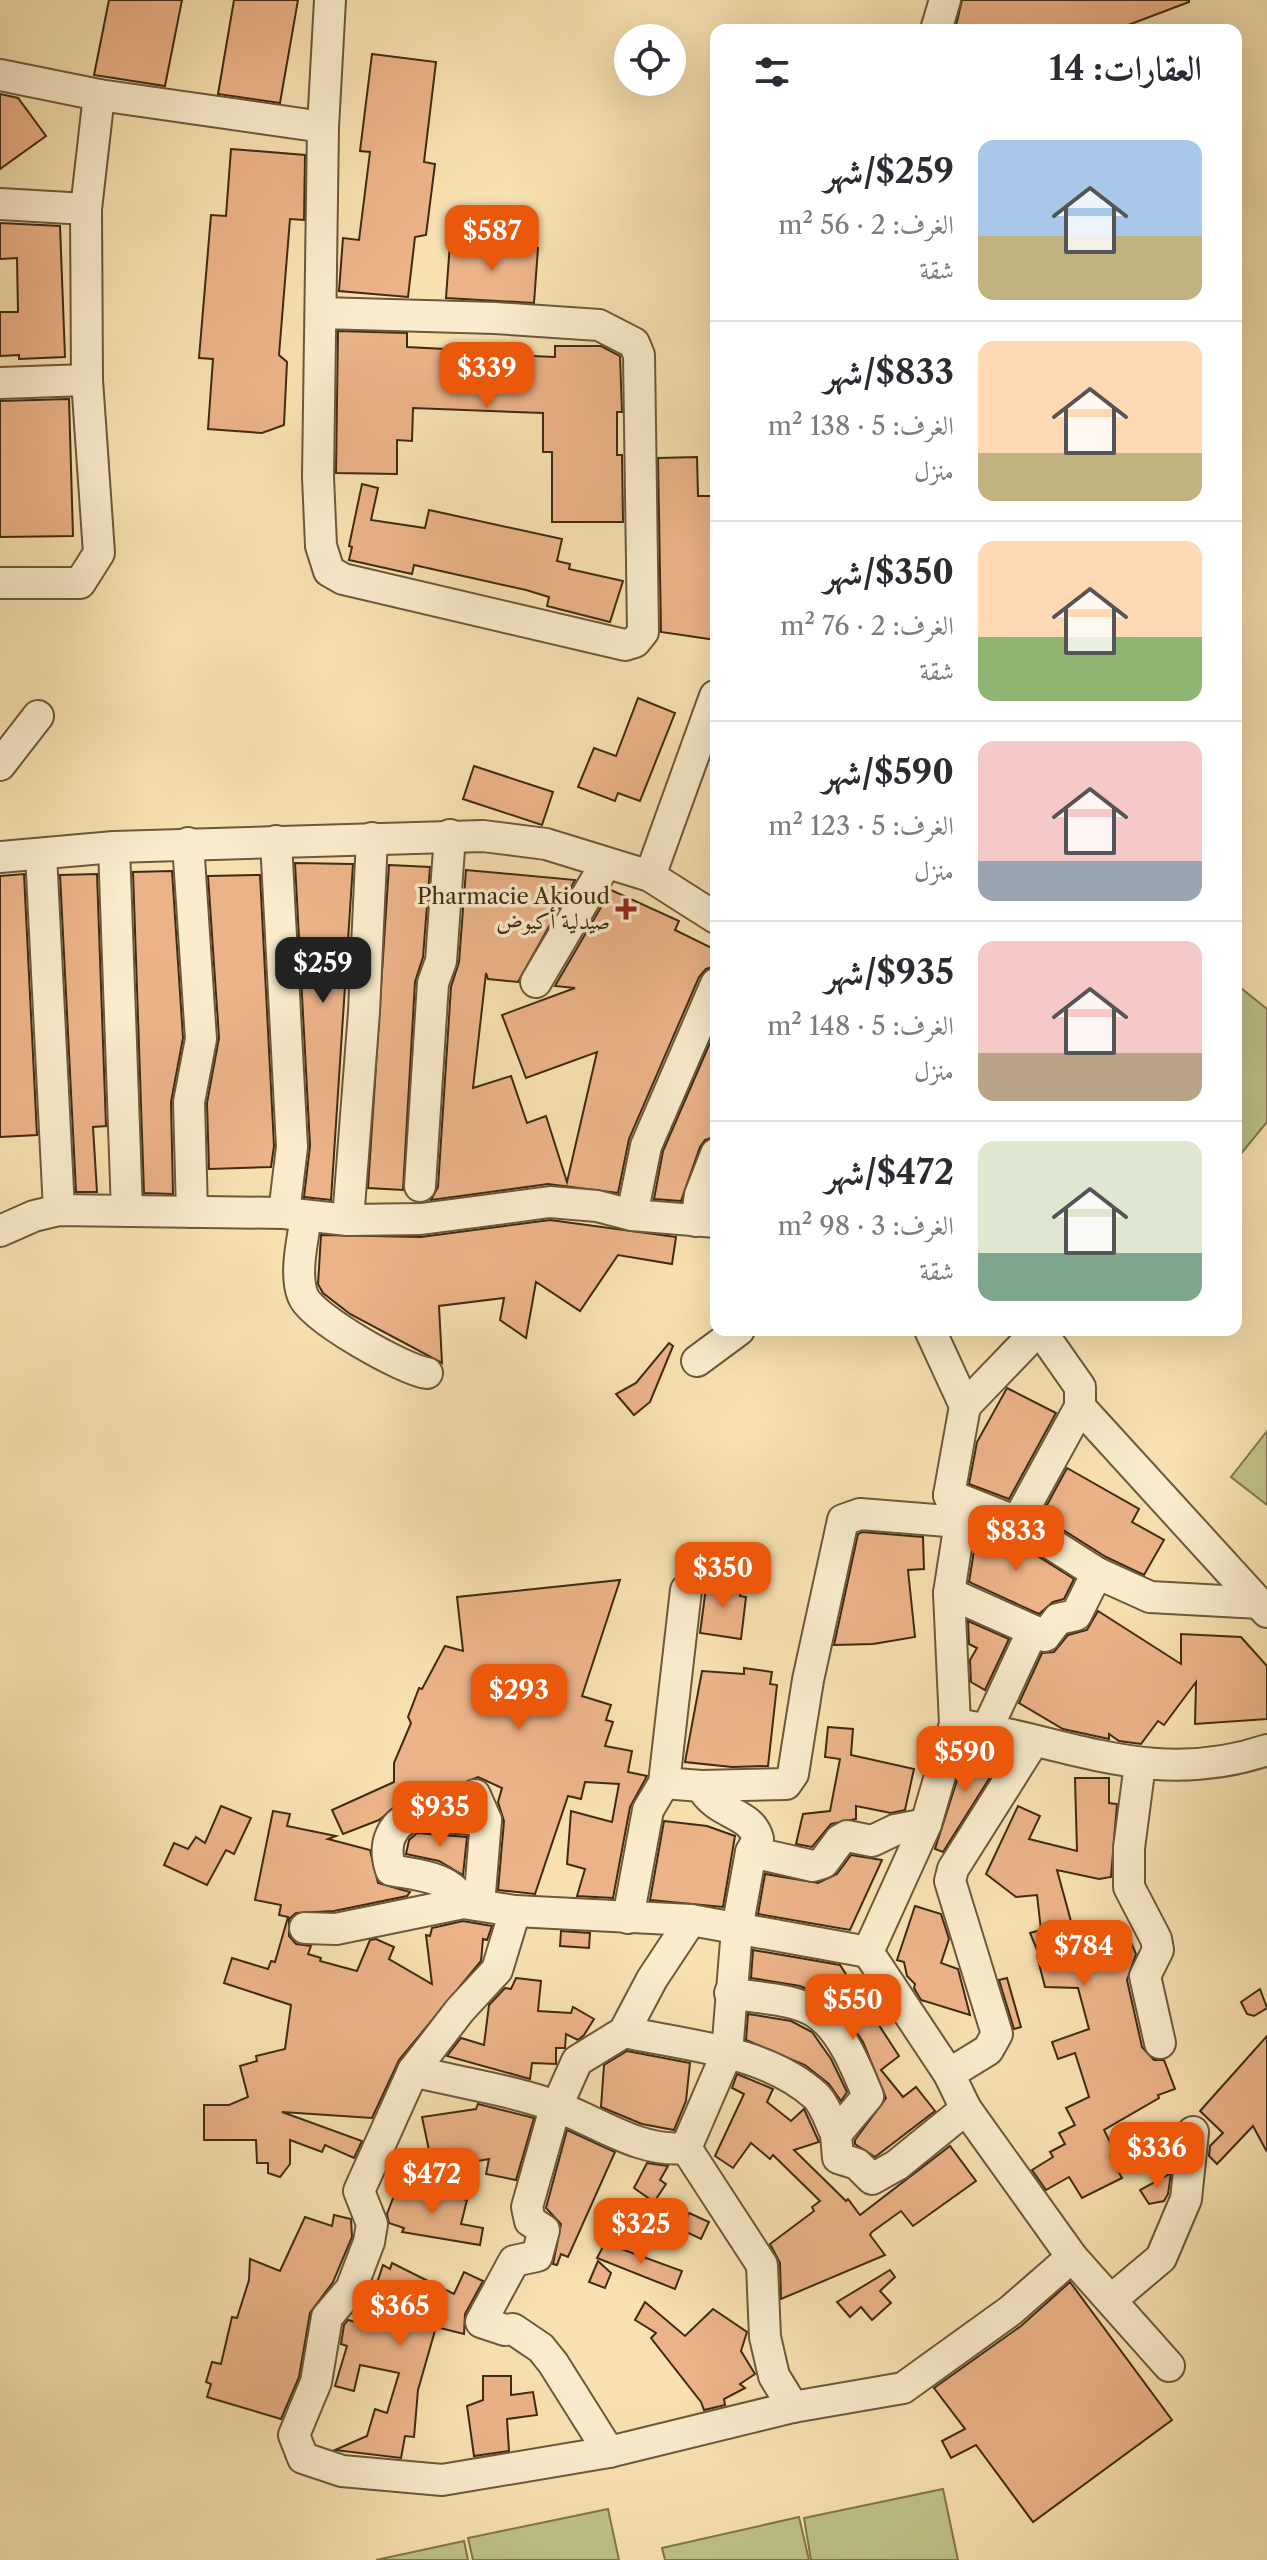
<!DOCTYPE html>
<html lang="ar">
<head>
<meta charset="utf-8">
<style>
	:root { --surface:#fff; --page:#f7f7f7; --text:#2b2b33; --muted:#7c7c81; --line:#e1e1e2; --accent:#ea580c }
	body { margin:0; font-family:"Libre Caslon Text",Amiri,serif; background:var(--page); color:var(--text); direction:rtl; height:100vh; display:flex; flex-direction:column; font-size:30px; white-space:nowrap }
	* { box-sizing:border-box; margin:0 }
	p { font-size:26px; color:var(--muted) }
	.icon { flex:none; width:44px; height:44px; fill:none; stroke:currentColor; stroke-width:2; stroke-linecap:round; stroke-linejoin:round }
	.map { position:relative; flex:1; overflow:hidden; direction:ltr }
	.side { position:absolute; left:710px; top:24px; width:532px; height:1312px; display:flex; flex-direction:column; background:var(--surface); border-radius:16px; box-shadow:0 8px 32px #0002; direction:rtl }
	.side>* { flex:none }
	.fabs { position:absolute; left:614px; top:24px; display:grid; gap:16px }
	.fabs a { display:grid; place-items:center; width:72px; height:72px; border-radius:50%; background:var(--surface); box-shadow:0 8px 32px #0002; font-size:40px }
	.price { position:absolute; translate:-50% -68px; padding:0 18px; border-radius:16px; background:var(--accent); color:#fff; font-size:26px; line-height:52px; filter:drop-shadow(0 2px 4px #0008) }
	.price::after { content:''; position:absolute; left:50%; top:48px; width:24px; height:18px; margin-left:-12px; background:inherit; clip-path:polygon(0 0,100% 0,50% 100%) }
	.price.current { background:#222; color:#fff }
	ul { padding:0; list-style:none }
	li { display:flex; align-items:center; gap:24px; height:200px; padding:0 40px }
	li+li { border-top:2px solid var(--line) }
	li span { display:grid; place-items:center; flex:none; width:224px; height:160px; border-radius:16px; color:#555 }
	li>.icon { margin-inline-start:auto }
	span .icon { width:96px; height:96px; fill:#fffc; stroke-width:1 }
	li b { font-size:34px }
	h2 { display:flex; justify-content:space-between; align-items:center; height:96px; padding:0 40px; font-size:34px }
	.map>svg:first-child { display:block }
	.green { fill:#bfc28a; stroke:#7f764e; stroke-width:2 }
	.building { fill:#ecb389; stroke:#3f2b12; stroke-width:2 }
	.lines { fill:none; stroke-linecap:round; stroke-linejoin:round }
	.minor-casing { stroke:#6d583a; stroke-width:34 }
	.minor { stroke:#faeccc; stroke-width:30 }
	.poi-dot { fill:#8f2418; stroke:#faeccc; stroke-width:3 }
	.labels { text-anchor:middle; stroke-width:7; stroke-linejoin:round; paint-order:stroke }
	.poi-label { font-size:22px; fill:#3f2b12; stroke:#faeccc; text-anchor:end }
</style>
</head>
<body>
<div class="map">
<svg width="1267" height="2560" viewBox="0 0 1267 2560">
	<rect width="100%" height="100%" fill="#f8e1b1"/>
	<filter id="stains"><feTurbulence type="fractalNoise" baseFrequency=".0025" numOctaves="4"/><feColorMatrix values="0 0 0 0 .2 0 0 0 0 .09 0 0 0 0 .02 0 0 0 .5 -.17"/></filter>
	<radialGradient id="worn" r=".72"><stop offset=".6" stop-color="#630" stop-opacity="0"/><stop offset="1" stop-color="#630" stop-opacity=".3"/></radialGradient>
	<g class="green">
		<path d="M1236 984 1267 1009V1122L1236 1160Z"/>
		<path d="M1267 1431V1505L1231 1477Z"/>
		<path d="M943 2489 958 2560H811L804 2518Z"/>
		<path d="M608 2509 619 2560H473L468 2538Z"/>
		<path d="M799 2517 809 2560H665L662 2548Z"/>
		<path d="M464 2541 468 2560H376Z"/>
	</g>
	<g class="building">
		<path d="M109 0H182L165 86 94 75Z"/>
		<path d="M234 0H298L280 103 218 94Z"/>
		<path d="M962 0H1189V2L1115 30H955Z"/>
		<path d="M372 54 436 62 424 162 435 164 426 235 415 237 408 297 339 291 343 238 359 240 370 152 360 151Z"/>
		<path d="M0 94 18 98 46 136 0 169Z"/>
		<path d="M231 149 305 155 304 220 290 219 279 355 287 362 284 425 262 433 208 429 213 359 199 358 211 215 226 216Z"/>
		<path d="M0 223 60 226 65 357 19 359V355L0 356V312H18L17 258 0 259Z"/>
		<path d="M450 243 538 248 534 303 446 298Z"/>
		<path d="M338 331 407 333V347L464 350V353L555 357V346H601L620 356 622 412H617V455H622L623 522H552V452H543V413L413 408 412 441 397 440V474L336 473Z"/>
		<path d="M69 399 73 536 0 537V401Z"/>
		<path d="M697 457 698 496H716V640L661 632 658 458Z"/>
		<path d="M362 484 378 488 371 520 425 528 429 510 562 539 557 561 570 564 569 569 623 581 610 622 547 606 549 597 526 590 414 565 412 574 349 560 352 547 349 546Z"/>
		<path d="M638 698 675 713 640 801 618 793 615 801 578 787 594 748 616 756Z"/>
		<path d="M474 766 553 792 542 825 463 799Z"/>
		<path d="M295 863 353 864 331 1200 304 1197 310 1146Z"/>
		<path d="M389 865 430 867 423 957 415 982 403 1190 368 1188Z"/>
		<path d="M466 870 575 880 518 982 488 979 486 973 473 1088 511 1076 527 1123 546 1116 567 1182 597 1052 526 1078 502 1015 575 988 555 986 611 890 679 921 675 930 716 950V966L706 969 699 977 629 1139 618 1193 548 1184 431 1200 438 1187 451 987 459 962Z"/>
		<path d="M172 871 183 1038 171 1102 173 1194 144 1193 133 872Z"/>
		<path d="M24 874 37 1135 0 1137V876Z"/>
		<path d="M97 874 106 1126 93 1127 97 1192H76L60 875Z"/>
		<path d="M260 875 274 1146 271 1167 209 1169 207 1103 219 1038 208 876Z"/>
		<path d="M716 1029V1136L705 1140 700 1147 681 1201 654 1199 663 1151Z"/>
		<path d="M550 1220 676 1237 672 1264 618 1255 580 1311 536 1282 526 1338 500 1320 504 1298 439 1306 442 1363 350 1314 323 1293 318 1284 321 1235 421 1237Z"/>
		<path d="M669 1343 673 1346 650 1402 634 1415 616 1394 636 1383Z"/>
		<path d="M1007 1388 1056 1413 1009 1499 969 1484 977 1442Z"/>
		<path d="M1067 1468 1139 1509 1132 1522 1164 1540 1144 1575 1106 1557 1041 1516Z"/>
		<path d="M978 1526 1009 1538 1074 1579 1064 1599 1053 1602 1039 1614 969 1582Z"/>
		<path d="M862 1532 923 1537 924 1569 908 1570 915 1637 873 1644 834 1645 858 1534Z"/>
		<path d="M620 1580 582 1696 611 1705 606 1720 613 1722 605 1746 632 1751 628 1772 647 1776 630 1807 613 1898 577 1896 585 1869 567 1864 571 1811 612 1822 619 1784 585 1782 581 1799 568 1796 535 1894 498 1890 504 1821 498 1802 502 1788 478 1777 461 1784 452 1800 405 1799 379 1820 343 1834 332 1810 394 1782V1763L411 1723 408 1717 419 1688 422 1689 445 1646 463 1651 457 1597Z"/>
		<path d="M707 1580 742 1585 740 1596 746 1597 741 1639 700 1633Z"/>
		<path d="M1098 1611 1181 1664V1634L1241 1637 1267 1666V1719L1195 1724 1196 1682 1164 1725 1158 1721 1141 1744 1119 1741 1109 1734V1739L1063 1729 1019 1703 1042 1653 1054 1652 1068 1635 1087 1630Z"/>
		<path d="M968 1621 1009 1639 985 1690 971 1682 970 1660 977 1648 969 1644Z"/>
		<path d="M744 1668 772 1672 770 1684 777 1685 768 1766 732 1767 685 1762 702 1671 744 1674Z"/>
		<path d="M828 1727 853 1729 851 1755 914 1769 905 1810 891 1813 856 1806V1819L831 1824 812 1847 796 1844 803 1814 830 1811 840 1759 825 1757Z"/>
		<path d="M967 1749 999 1763 943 1852 935 1849Z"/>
		<path d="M1075 1778H1109V1803L1117 1804 1111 1877 1099 1879 1057 1870 1072 1925 1064 1926 1073 1958 1097 1954 1130 1940 1136 1954 1127 1980 1142 2047 1154 2060H1164L1175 2089 1158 2095 1159 2098 1104 2130 1115 2152 1110 2155 1122 2178 1082 2198 1069 2177 1046 2190 1032 2170 1053 2157 1050 2152 1065 2144 1059 2133 1075 2125 1066 2108 1089 2097 1075 2053 1058 2059 1052 2042 1089 2029 1078 1988 1045 1987 1037 1956 1040 1957 1030 1933 1041 1930 1037 1895 1016 1897 986 1874 1018 1806 1040 1816 1029 1839 1077 1851Z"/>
		<path d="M221 1806 251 1818 234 1854 226 1850 207 1885 164 1865 174 1843 188 1849 196 1837 205 1843Z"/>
		<path d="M273 1811 290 1814 287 1826 336 1836 328 1839 370 1850 378 1883 410 1892 407 1896 334 1911 296 1913 289 1919V1936L296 1944 311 1946 308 1954 321 1958 320 1961 357 1971 370 1940 376 1939 394 1947 389 1959 432 1984 426 1935 430 1936 432 1928 463 1921 492 1926 487 1940 483 1939 481 1961 399 2060 372 2118 282 2112 362 2141 354 2158 325 2145 322 2152 290 2140V2164L280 2177 268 2173V2163H257L256 2140H204V2105H229L248 2097 240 2066 257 2061 256 2056 285 2049 291 2005 224 1983 232 1958 268 1969 271 1961 275 1962 288 1917 279 1915 281 1905 255 1900Z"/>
		<path d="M664 1821 707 1826 735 1836 723 1907 650 1900Z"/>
		<path d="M417 1833 467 1837 463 1875 439 1861 406 1854 409 1840Z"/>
		<path d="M851 1855 882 1860 850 1930 758 1914 765 1874 818 1883 837 1874Z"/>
		<path d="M915 1906 941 1914 949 1939 941 1963 958 1969 970 2015 921 2000 914 1988 915 1984 907 1976 904 1962 897 1960Z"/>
		<path d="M561 1931 590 1933 589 1948 560 1946Z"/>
		<path d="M753 1950 840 1965 899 2056 881 2070 903 2097 916 2087 935 2111 875 2157 855 2144V2140L886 2098 863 2042 846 2016 824 1996 800 1986 751 1978Z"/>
		<path d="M516 1978 541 1981 538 2011 571 2013 573 2007 594 2019 584 2035 578 2040 566 2034 565 2048H556V2064L532 2063 530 2079 447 2056 461 2038 484 2045 489 2005 505 1988 511 1989Z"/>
		<path d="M1007 1978 1021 2027 1014 2029 999 1980Z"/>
		<path d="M1260 1989 1267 2008 1254 2016 1247 2014 1241 2002Z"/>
		<path d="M748 2014 791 2021 812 2032 831 2059 847 2092 841 2101 829 2084 805 2065 746 2040Z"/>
		<path d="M1267 2036V2152L1253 2126 1217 2164 1209 2156 1210 2146 1223 2133 1200 2111Z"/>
		<path d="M627 2051 690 2063 686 2101 674 2130 642 2124 601 2107 604 2065Z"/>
		<path d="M737 2074 773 2089 767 2102 791 2121 804 2109 819 2142 794 2150 846 2201 848 2199 860 2215 950 2146 976 2181 913 2226 901 2211 872 2232 870 2235 885 2255 781 2299 780 2263 770 2244 814 2211 812 2207 820 2201 773 2155 770 2159 751 2143 733 2168 715 2156 744 2094 732 2088Z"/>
		<path d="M478 2104 534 2118 516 2180 486 2174 489 2159 433 2169 422 2117 476 2109Z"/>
		<path d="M567 2130 615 2152 568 2257 561 2254 557 2265 553 2264 561 2224 546 2208Z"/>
		<path d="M647 2163 668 2166 660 2180 666 2184 654 2202 634 2188Z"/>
		<path d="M1171 2173 1168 2194 1164 2201 1149 2204 1140 2190Z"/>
		<path d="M398 2185 467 2200 461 2224 483 2228 480 2245 402 2232 404 2228 389 2223 387 2214Z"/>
		<path d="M689 2213 709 2222 701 2239 682 2230Z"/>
		<path d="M334 2215 351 2219 352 2237 333 2282 310 2313 299 2377 281 2419 207 2397 211 2384 206 2382 212 2362 221 2364 232 2317 237 2318 249 2280 250 2259 280 2271 305 2217 332 2226Z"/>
		<path d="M605 2243 682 2271 675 2289 597 2258Z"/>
		<path d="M598 2261 611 2273 605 2288 589 2282Z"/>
		<path d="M392 2263 454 2294 464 2272 483 2281 465 2314 464 2334 436 2327 418 2390 414 2437 405 2436 401 2458 335 2450 367 2436 375 2409 387 2413 399 2373 360 2365 354 2391 335 2386 347 2346 341 2344 344 2325 348 2320 363 2324 383 2265 390 2269Z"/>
		<path d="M890 2270 895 2277 880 2291 891 2303 872 2320 861 2307 850 2317 837 2302Z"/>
		<path d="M1070 2282 1172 2420 1033 2522 976 2445 951 2458 942 2441 965 2429 934 2388 1021 2326Z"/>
		<path d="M645 2302 685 2336 713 2309 747 2332 741 2351 755 2374 740 2384 745 2388 724 2399 725 2405 704 2410 701 2402 651 2338 656 2333 635 2320Z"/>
		<path d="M483 2376H511V2395L533 2392 537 2415 507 2419 509 2451 474 2456 467 2406 483 2400Z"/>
	</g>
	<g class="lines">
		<defs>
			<g id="minor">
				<path d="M936 30 945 0"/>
				<path d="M0 75 99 95 323 127 318 477 321 546 329 571 343 579 625 645 635 642 643 632 639 355 634 343 599 325 495 318 322 313"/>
				<path d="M323 127 330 0"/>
				<path d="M0 204 86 209"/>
				<path d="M0 383 87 380"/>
				<path d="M0 583H80L99 553 87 380 86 209 99 95"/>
				<path d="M0 765 38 716"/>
				<path d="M276 841 292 1147 284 1213"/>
				<path d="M188 843 201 1039 189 1102 192 1212"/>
				<path d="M114 847 127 1211"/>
				<path d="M41 854 59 1210"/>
				<path d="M0 857 114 847 483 836 546 844 650 876 716 918"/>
				<path d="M650 876 715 696"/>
				<path d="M536 982 606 863"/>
				<path d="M420 1186 433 983 441 961 450 835"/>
				<path d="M632 1215 646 1146 716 984"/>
				<path d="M306 1216C303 1239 294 1274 303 1296 311 1318 404 1370 427 1373"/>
				<path d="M348 1220 364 1012 372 838"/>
				<path d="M696 1221 700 1195 716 1154"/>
				<path d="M0 1231 34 1216 59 1210 284 1213 348 1220 421 1219 550 1202 597 1206 632 1215 716 1222"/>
				<path d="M930 1330 965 1406 949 1495 960 1522 949 1593 955 1724C1066 1740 1151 1789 1267 1750"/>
				<path d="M1040 1330 1080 1387V1407L1267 1612"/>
				<path d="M697 1361 739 1330"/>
				<path d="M965 1406 1038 1330"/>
				<path d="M949 1495 1017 1522 1097 1573 1150 1597 1260 1603"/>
				<path d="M1017 1522 1080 1407"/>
				<path d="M949 1593 1045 1636 1058 1619 1076 1615 1097 1573"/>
				<path d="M987 1729 1032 1632"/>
				<path d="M1140 1764 1129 1848V1887L1156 1939 1158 1950 1145 1976 1160 2043"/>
				<path d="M664 1783 701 1786 786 1784 793 1774 808 1680 843 1520 860 1514 960 1522"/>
				<path d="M475 1795 486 1820 479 1905"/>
				<path d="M751 1852 813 1866 823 1863 840 1840 847 1836 872 1841 895 1830 926 1824"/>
				<path d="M463 1903C452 1876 416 1875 391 1870 383 1847 389 1825 413 1815L486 1820"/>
				<path d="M515 1911 497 1970 460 2010 413 2071 359 2191 372 2224 369 2242 351 2289 327 2317 316 2382 294 2435 303 2458 342 2471 442 2480 609 2452 793 2407 903 2388 1010 2311 1072 2257"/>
				<path d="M628 1918 648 1810 664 1783 686 1590"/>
				<path d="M305 1928 336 1929 463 1903 515 1911 691 1920 868 1952 949 2074 966 2109 1072 2257 1169 2366"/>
				<path d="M868 1952 926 1824 955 1724"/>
				<path d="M730 1993C755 1998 793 1998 815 2012 841 2028 857 2069 868 2096L836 2134 838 2158 857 2164 872 2179 897 2165 966 2109"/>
				<path d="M624 2032C686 2045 767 2051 816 2096 825 2105 830 2122 836 2134"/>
				<path d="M413 2071C460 2083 512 2090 558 2107 600 2123 640 2153 686 2148"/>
				<path d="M949 2074 988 2050 997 2034 950 1881 953 1869 1033 1742"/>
				<path d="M686 2148 727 2053 737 1929 751 1852 758 1839C751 1811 717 1816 701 1786"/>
				<path d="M686 2148 762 2265 765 2337 774 2376 793 2407"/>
				<path d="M1111 2300 1161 2258 1186 2199 1193 2132"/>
				<path d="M609 2452 553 2363 541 2348 513 2329 505 2330 481 2322 514 2261 537 2256 544 2230 530 2221 527 2207 553 2115 577 2061 624 2032 652 1979 691 1920"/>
			</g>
		</defs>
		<use href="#minor" class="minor-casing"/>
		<use href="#minor" class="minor"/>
	</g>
	<path class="poi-dot" d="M622 897h8v8h8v8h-8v8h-8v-8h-8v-8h8z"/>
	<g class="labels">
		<g class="poi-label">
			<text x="610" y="904">Pharmacie Akioud<tspan x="610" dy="25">صيدلية أكيوض</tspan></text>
		</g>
	</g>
	<rect width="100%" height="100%" filter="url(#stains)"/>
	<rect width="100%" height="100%" fill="url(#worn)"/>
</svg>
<div class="fabs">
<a><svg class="icon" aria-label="locate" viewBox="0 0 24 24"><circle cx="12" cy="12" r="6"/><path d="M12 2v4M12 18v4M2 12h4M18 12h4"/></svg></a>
</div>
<b class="price" style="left:492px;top:273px">$587</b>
<b class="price" style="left:487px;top:410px">$339</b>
<b class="price current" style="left:323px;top:1005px">$259</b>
<b class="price" style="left:1016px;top:1573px">$833</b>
<b class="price" style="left:723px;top:1610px">$350</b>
<b class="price" style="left:519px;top:1732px">$293</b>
<b class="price" style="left:965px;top:1794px">$590</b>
<b class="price" style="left:440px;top:1849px">$935</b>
<b class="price" style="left:1084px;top:1988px">$784</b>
<b class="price" style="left:853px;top:2042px">$550</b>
<b class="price" style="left:1157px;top:2190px">$336</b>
<b class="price" style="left:432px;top:2216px">$472</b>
<b class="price" style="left:641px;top:2266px">$325</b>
<b class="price" style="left:400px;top:2348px">$365</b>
<section class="side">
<h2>العقارات: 14<svg class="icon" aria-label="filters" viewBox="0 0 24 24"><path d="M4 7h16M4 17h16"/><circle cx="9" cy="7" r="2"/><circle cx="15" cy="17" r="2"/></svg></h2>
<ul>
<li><span style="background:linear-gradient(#a9c7e8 60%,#c2b280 0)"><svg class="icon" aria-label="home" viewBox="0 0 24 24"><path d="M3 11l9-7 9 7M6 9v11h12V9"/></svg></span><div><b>$259/شهر</b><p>الغرف: 2 · 56 m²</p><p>شقة</p></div></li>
<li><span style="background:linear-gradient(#ffd9b3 70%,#c2b280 0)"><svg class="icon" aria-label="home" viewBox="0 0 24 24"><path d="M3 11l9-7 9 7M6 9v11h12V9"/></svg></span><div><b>$833/شهر</b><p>الغرف: 5 · 138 m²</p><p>منزل</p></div></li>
<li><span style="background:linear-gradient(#ffd9b3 60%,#8fb573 0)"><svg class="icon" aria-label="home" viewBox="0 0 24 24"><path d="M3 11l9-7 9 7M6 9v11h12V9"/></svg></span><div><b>$350/شهر</b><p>الغرف: 2 · 76 m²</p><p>شقة</p></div></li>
<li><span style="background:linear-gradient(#f6c9c9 75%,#9aa5b1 0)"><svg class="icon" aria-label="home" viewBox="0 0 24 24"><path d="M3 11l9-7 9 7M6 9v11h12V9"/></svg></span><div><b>$590/شهر</b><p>الغرف: 5 · 123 m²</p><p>منزل</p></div></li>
<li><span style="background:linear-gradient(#f6c9c9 70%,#b9a48a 0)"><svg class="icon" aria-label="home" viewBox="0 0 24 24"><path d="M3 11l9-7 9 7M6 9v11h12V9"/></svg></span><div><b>$935/شهر</b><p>الغرف: 5 · 148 m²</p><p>منزل</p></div></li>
<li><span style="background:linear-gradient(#dfe7d0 70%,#7fa58c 0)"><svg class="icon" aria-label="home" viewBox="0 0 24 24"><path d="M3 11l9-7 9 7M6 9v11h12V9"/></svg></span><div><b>$472/شهر</b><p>الغرف: 3 · 98 m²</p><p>شقة</p></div></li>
</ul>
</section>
</div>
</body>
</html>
